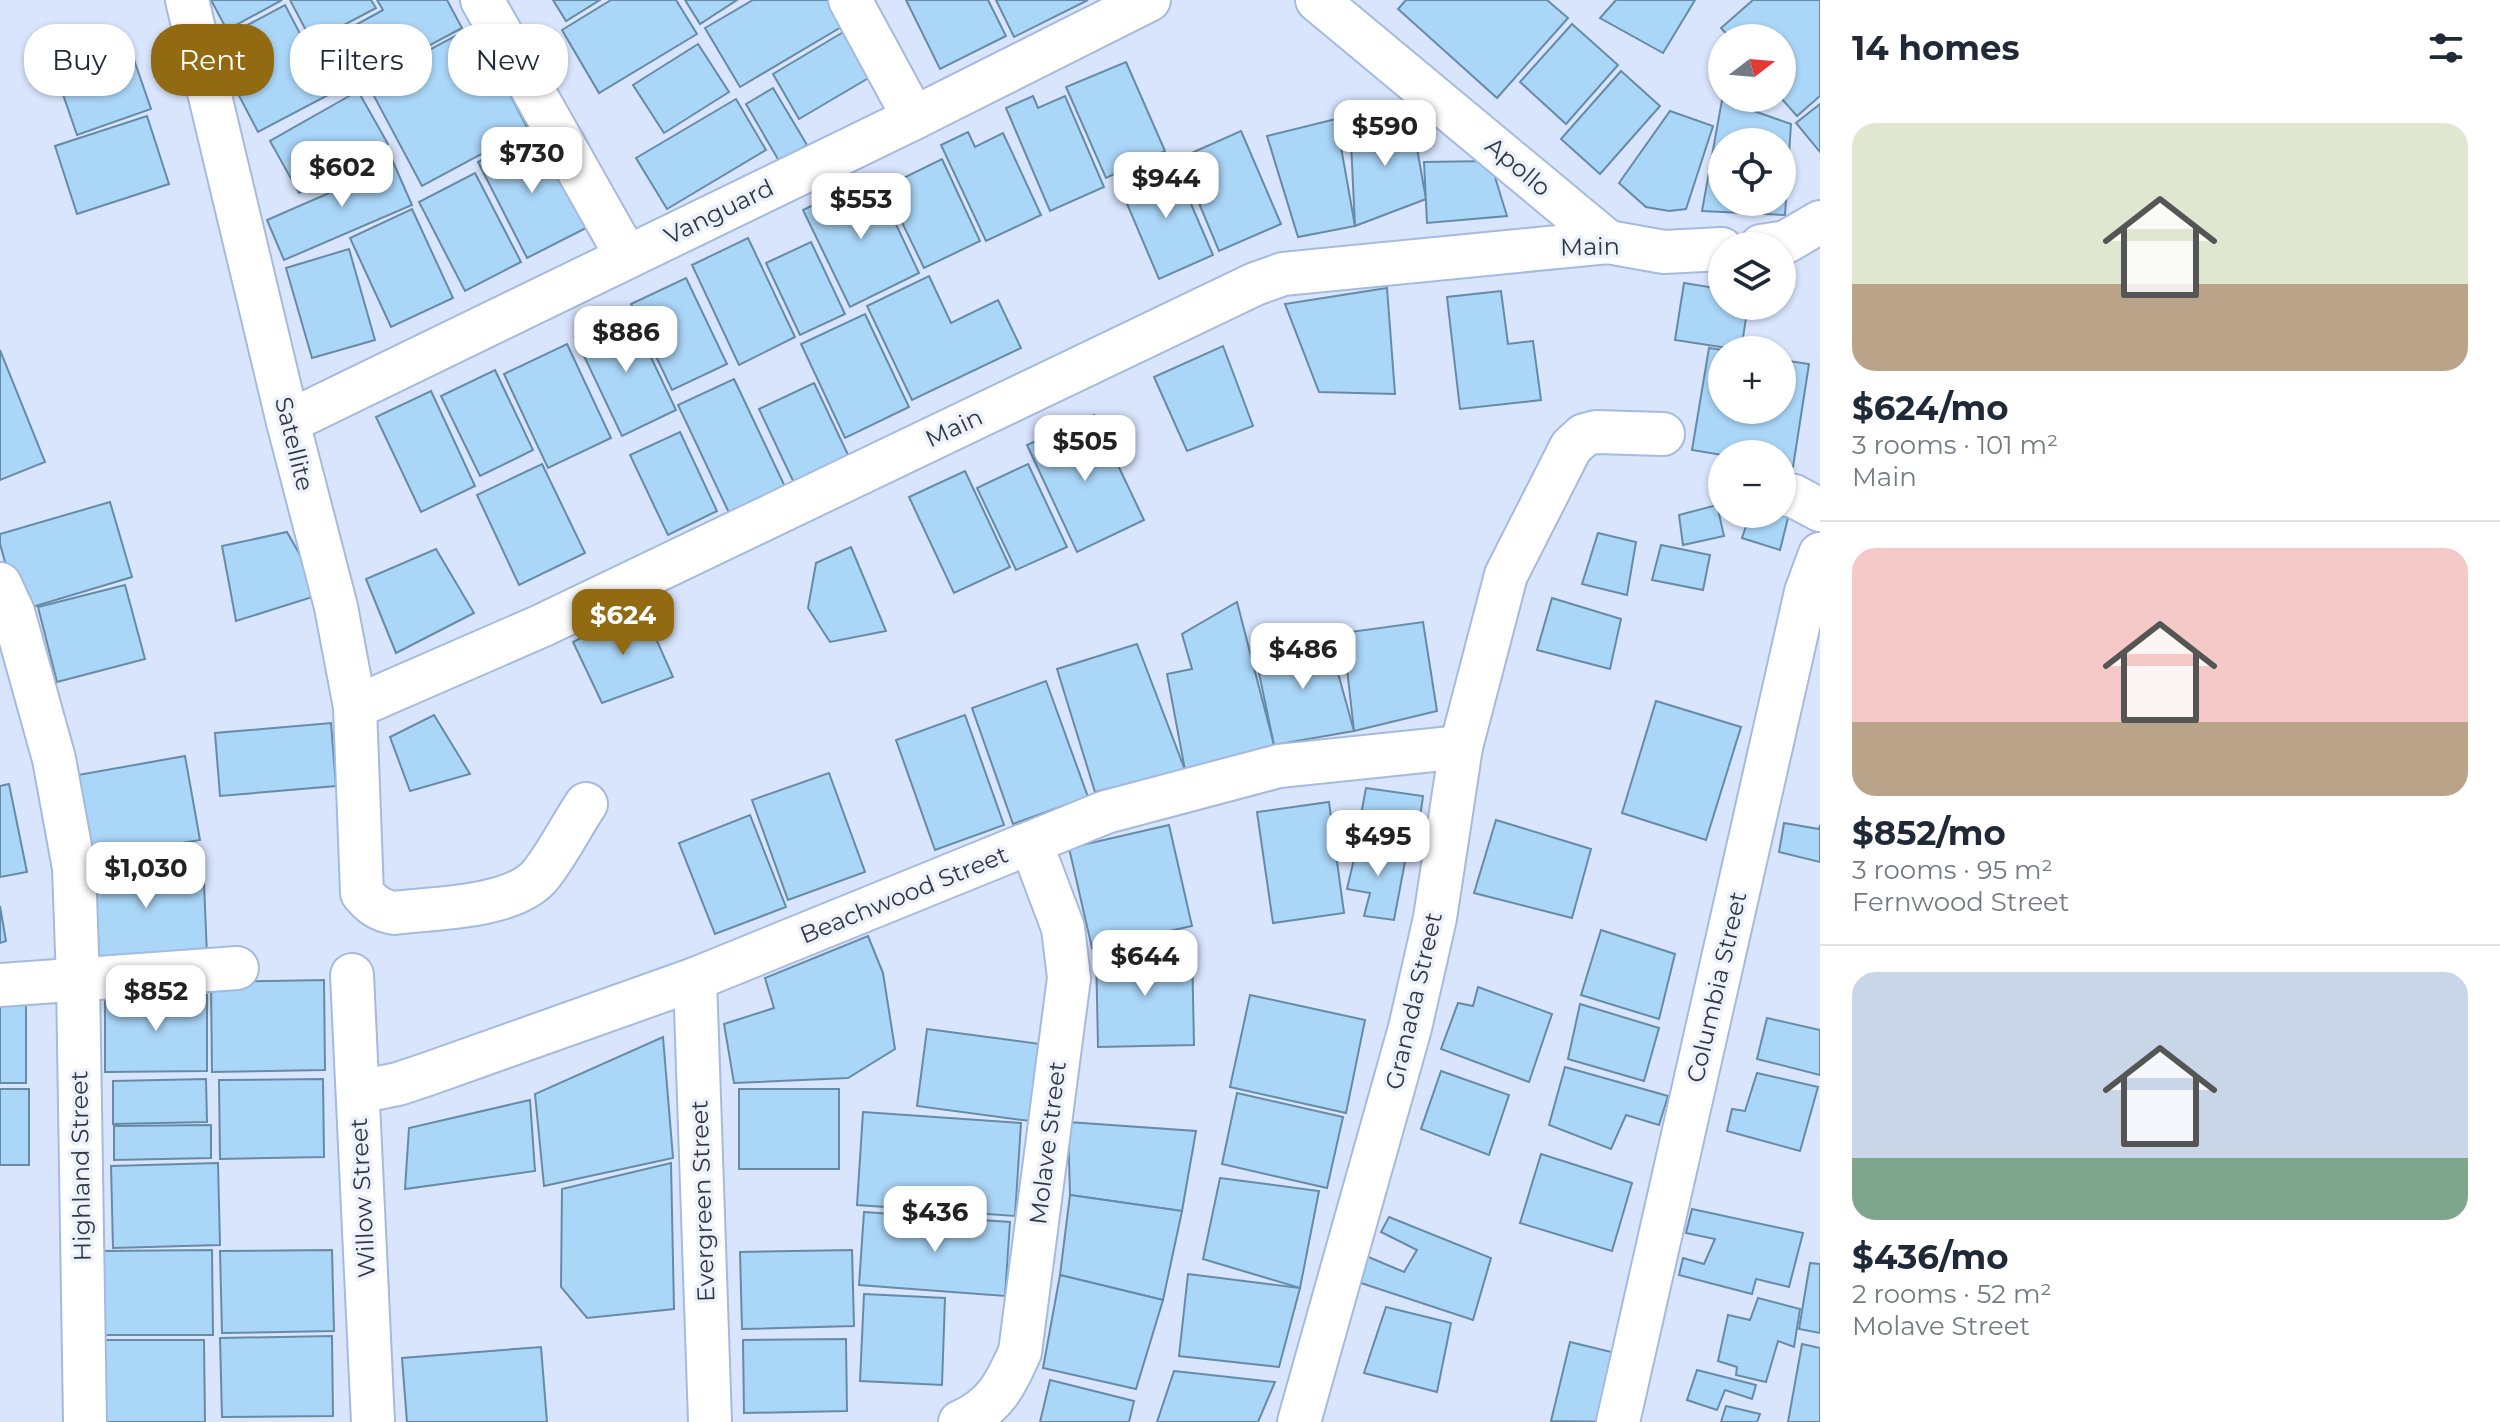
<!DOCTYPE html>
<html lang="en">
<head>
<meta charset="utf-8">
<style>
	:root { --surface:#fff; --page:#f6f6f7; --text:#1f2937; --muted:#747a83; --line:#e0e1e3; --accent:#916a12 }
	body { margin:0; font-family:Montserrat,sans-serif; background:var(--page); color:var(--text); height:100vh; display:flex; flex-direction:column; font-size:30px; white-space:nowrap }
	* { box-sizing:border-box; margin:0 }
	p { font-size:26px; color:var(--muted) }
	.icon { flex:none; width:44px; height:44px; fill:none; stroke:currentColor; stroke-width:2; stroke-linecap:round; stroke-linejoin:round }
	.map { position:relative; flex:1; overflow:hidden }
	.details { display:flex; flex-direction:column; background:var(--surface); width:680px }
	.details>* { flex:none }
	.banner { position:absolute; left:24px; top:24px; width:760px; height:72px; display:flex; gap:16px }
	.needle { width:52px; rotate:74deg }
	.fabs { position:absolute; left:1708px; top:24px; display:grid; gap:16px }
	.fabs a { display:grid; place-items:center; width:88px; height:88px; border-radius:50%; background:var(--surface); box-shadow:0 2px 6px #0004; font-size:40px }
	.price { position:absolute; translate:-50% -68px; padding:0 18px; border-radius:16px; background:#fff; color:#222; font-size:26px; line-height:52px; filter:drop-shadow(0 2px 4px #0008) }
	.price::after { content:''; position:absolute; left:50%; top:48px; width:24px; height:18px; margin-left:-12px; background:inherit; clip-path:polygon(0 0,100% 0,50% 100%) }
	.price.active { background:var(--accent); color:#fff }
	ul { padding:0; list-style:none }
	li { display:grid; align-content:center; gap:16px; height:424px; padding:0 32px }
	li+li { border-top:2px solid var(--line) }
	li span { display:grid; place-items:center; height:248px; border-radius:24px; color:#555 }
	li>.icon { margin-inline-start:auto }
	span .icon { width:144px; height:144px; fill:#fffc; stroke-width:1 }
	li b { font-size:34px }
	h2 { display:flex; justify-content:space-between; align-items:center; height:96px; padding:0 32px; font-size:34px }
	.pill { padding:0 28px; border-radius:32px; background:var(--surface); box-shadow:0 2px 6px #0004; font-size:28px; line-height:72px }
	.pill.active { background:var(--accent); color:#fff }
	main { display:flex; flex:1; min-height:0 }
	.map>svg:first-child { display:block }
	.building { fill:#aad6f8; stroke:#678ba6; stroke-width:2; fill-rule:evenodd }
	.lines { fill:none; stroke-linecap:round; stroke-linejoin:round }
	.street-casing { stroke:#a5badf; stroke-width:46 }
	.street { stroke:#fff; stroke-width:42 }
	.labels { text-anchor:middle; stroke-width:7; stroke-linejoin:round; paint-order:stroke }
	.street-label { font-size:24px; fill:#303847; stroke:#edf2fa }
</style>
</head>
<body>
<main>
<div class="map">
<svg width="1820" height="1422" viewBox="0 0 1820 1422">
	<rect width="100%" height="100%" fill="#d8e5fd"/>
	<g class="building">
		<path d="M211 0H282L227 30Z"/>
		<path d="M290 0H371L376 8 312 42Z"/>
		<path d="M377 0H447L462 28 376 74 352 27 383 10Z"/>
		<path d="M553 0H600L566 21Z"/>
		<path d="M611 0H676L697 34 599 93 562 30Z"/>
		<path d="M685 0H737L700 24Z"/>
		<path d="M753 0H835L848 23 740 87 705 28Z"/>
		<path d="M906 0H988L1006 36 940 69Z"/>
		<path d="M996 0H1088L1014 37Z"/>
		<path d="M1406 0H1547L1568 18 1497 98 1398 9Z"/>
		<path d="M1616 0H1695L1663 53 1600 18Z"/>
		<path d="M1753 0H1820V96L1797 116 1781 98 1782 38H1730L1721 28Z"/>
		<path d="M285 5 308 49 347 29 370 73 258 132 212 44Z"/>
		<path d="M1572 24 1618 65 1566 124 1520 82Z"/>
		<path d="M474 26 528 129 422 186 367 83Z"/>
		<path d="M845 31 872 76 799 119 773 74Z"/>
		<path d="M698 44 729 92 664 133 633 85Z"/>
		<path d="M131 51 151 109 77 135 57 77Z"/>
		<path d="M1126 62 1165 151 1106 178 1066 87Z"/>
		<path d="M1621 71 1660 106 1600 174 1561 139Z"/>
		<path d="M773 88 807 145 779 161 746 104Z"/>
		<path d="M358 91 388 144 299 193 270 141Z"/>
		<path d="M1033 96 1038 108 1065 96 1104 187 1050 211 1006 108Z"/>
		<path d="M736 99 766 150 667 209 636 158Z"/>
		<path d="M1722 100 1791 124 1785 215 1702 211ZM1722 142H1782V202H1722Z"/>
		<path d="M1820 104V152L1796 123Z"/>
		<path d="M1670 111 1713 126 1686 209 1669 211 1646 207 1619 183Z"/>
		<path d="M147 116 169 184 77 214 55 146Z"/>
		<path d="M1336 119 1355 226 1298 237 1267 136Z"/>
		<path d="M1412 120 1426 199 1355 226 1350 122Z"/>
		<path d="M1241 131 1281 224 1219 251 1180 158Z"/>
		<path d="M537 132 586 228 527 258 478 162Z"/>
		<path d="M968 132 975 147 1003 133 1041 215 986 241 941 145Z"/>
		<path d="M390 155 412 205 284 260 267 220 343 187 339 177Z"/>
		<path d="M942 159 980 241 924 268 885 187Z"/>
		<path d="M1490 161 1507 216 1427 223 1424 162Z"/>
		<path d="M1173 162 1213 255 1159 279 1119 185Z"/>
		<path d="M475 173 521 262 465 291 419 202Z"/>
		<path d="M873 176 919 273 850 307 803 210Z"/>
		<path d="M412 209 453 298 391 327 350 238Z"/>
		<path d="M748 238 795 337 739 365 692 265Z"/>
		<path d="M811 242 845 314 800 335 766 263Z"/>
		<path d="M349 249 375 340 312 358 286 268Z"/>
		<path d="M929 276 951 323 998 300 1021 348 912 400 867 306Z"/>
		<path d="M686 278 727 364 672 390 631 304Z"/>
		<path d="M1684 283 1722 289V306H1748L1741 350 1675 340Z"/>
		<path d="M1387 288 1395 394 1319 392 1285 304Z"/>
		<path d="M1501 291 1508 344 1533 341 1541 400 1460 409 1447 297Z"/>
		<path d="M629 311 676 410 622 436 575 337Z"/>
		<path d="M865 314 909 407 845 438 801 344Z"/>
		<path d="M567 344 611 438 548 468 504 374Z"/>
		<path d="M1223 346 1253 426 1187 451 1154 377Z"/>
		<path d="M1709 348 1723 350 1722 410H1782V360L1809 364 1793 467 1782 465V454L1722 455 1692 450Z"/>
		<path d="M0 350 45 462 0 480Z"/>
		<path d="M495 370 533 450 480 476 441 396Z"/>
		<path d="M734 379 788 493 732 519 678 405Z"/>
		<path d="M814 383 850 459 795 485 759 409Z"/>
		<path d="M431 391 475 486 421 512 376 417Z"/>
		<path d="M1094 415 1144 520 1077 552 1027 445Z"/>
		<path d="M680 432 717 511 668 535 630 455Z"/>
		<path d="M542 464 585 553 519 585 477 495Z"/>
		<path d="M1028 464 1067 547 1016 570 977 488Z"/>
		<path d="M965 471 1010 567 954 593 909 497Z"/>
		<path d="M110 502 132 577 19 611 0 544V534Z"/>
		<path d="M1717 505 1724 536 1683 545 1679 515Z"/>
		<path d="M1750 514H1778L1788 518 1780 550 1742 538Z"/>
		<path d="M287 532 322 594 236 621 222 546Z"/>
		<path d="M1598 533 1636 542 1627 595 1582 584Z"/>
		<path d="M1661 545 1710 555 1703 590 1652 580Z"/>
		<path d="M851 547 886 631 830 642 808 608 816 563Z"/>
		<path d="M436 549 474 613 396 653 366 579Z"/>
		<path d="M125 585 145 659 57 682 38 607Z"/>
		<path d="M1552 598 1621 619 1610 669 1537 650Z"/>
		<path d="M1237 602 1274 745 1185 770 1167 674 1192 669 1182 634Z"/>
		<path d="M642 607 673 677 602 703 573 642Z"/>
		<path d="M1423 622 1437 711 1354 731 1343 633Z"/>
		<path d="M1328 637 1354 731 1274 745 1254 649Z"/>
		<path d="M1137 644 1185 770 1095 792 1057 669Z"/>
		<path d="M1046 681 1088 797 1013 824 972 708Z"/>
		<path d="M1656 701 1741 727 1706 840 1622 813Z"/>
		<path d="M434 715 470 774 410 791 390 737Z"/>
		<path d="M965 715 1004 825 935 850 896 740Z"/>
		<path d="M331 723 336 786 220 796 215 733Z"/>
		<path d="M185 756 200 840 93 858 78 775Z"/>
		<path d="M829 773 865 872 788 900 752 800Z"/>
		<path d="M9 784 27 872 0 877V786Z"/>
		<path d="M1366 788 1423 796 1416 846 1357 836Z"/>
		<path d="M1329 802 1344 913 1273 923 1257 812Z"/>
		<path d="M750 815 786 907 715 934 679 843Z"/>
		<path d="M1496 820 1591 849 1572 918 1474 893Z"/>
		<path d="M1784 823 1819 829 1820 825V862L1779 852Z"/>
		<path d="M1169 825 1192 926 1092 948 1069 848Z"/>
		<path d="M1358 842 1407 851 1394 920 1364 916 1370 893 1347 889Z"/>
		<path d="M203 859 207 955 89 960 85 864Z"/>
		<path d="M0 906 6 941 0 943Z"/>
		<path d="M1601 930 1675 954 1659 1019 1581 995Z"/>
		<path d="M868 936 883 973 895 1049 848 1078 734 1083 724 1024 774 1008 765 978Z"/>
		<path d="M1192 948 1194 1045 1098 1047 1096 950Z"/>
		<path d="M324 980 325 1070 212 1072 211 982Z"/>
		<path d="M1478 987 1552 1014 1529 1082 1441 1049 1458 1003 1473 1006Z"/>
		<path d="M105 995H207V1071L105 1072Z"/>
		<path d="M1250 995 1365 1020 1346 1113 1230 1087Z"/>
		<rect x="0" y="997" width="26" height="86"/>
		<path d="M1580 1004 1659 1028 1644 1081 1568 1059Z"/>
		<path d="M1767 1018 1820 1030V1075L1757 1059Z"/>
		<path d="M927 1029 1040 1044 1030 1121 917 1106Z"/>
		<path d="M663 1037 673 1158 544 1186 535 1094Z"/>
		<path d="M1565 1067 1668 1096 1659 1125 1626 1115 1611 1149 1549 1125Z"/>
		<path d="M1441 1071 1509 1095 1489 1155 1421 1129Z"/>
		<path d="M1757 1073 1818 1087 1800 1151 1727 1131 1732 1109 1745 1111Z"/>
		<path d="M206 1079 207 1122 113 1124V1081Z"/>
		<path d="M323 1079 324 1157 220 1159 219 1080Z"/>
		<rect x="0" y="1089" width="29" height="76"/>
		<rect x="739" y="1089" width="100" height="80"/>
		<path d="M1237 1093 1343 1117 1327 1188 1222 1164Z"/>
		<path d="M530 1100 535 1171 405 1189 409 1128Z"/>
		<path d="M863 1112 1021 1123 1015 1216 857 1205Z"/>
		<path d="M1068 1122 1196 1131 1182 1211 1070 1195Z"/>
		<path d="M211 1125V1158L114 1160V1126Z"/>
		<path d="M1541 1154 1632 1183 1612 1251 1520 1223Z"/>
		<path d="M218 1163 220 1245 113 1248 111 1166Z"/>
		<path d="M671 1163 674 1309 587 1318 561 1287 562 1189Z"/>
		<path d="M1220 1178 1319 1191 1300 1288 1203 1259Z"/>
		<path d="M1070 1195 1182 1211 1163 1300 1060 1275Z"/>
		<path d="M1692 1209 1803 1233 1789 1287 1756 1279 1752 1294 1679 1275 1683 1258 1704 1264 1715 1239 1686 1233Z"/>
		<path d="M864 1212 1010 1222 1005 1296 859 1285Z"/>
		<path d="M1389 1217 1491 1258 1473 1320 1361 1283 1366 1256 1404 1272 1417 1250 1381 1232Z"/>
		<path d="M212 1250 213 1335H101V1251Z"/>
		<path d="M332 1250 334 1331 222 1333 220 1251Z"/>
		<path d="M852 1250 854 1326 742 1329 740 1252Z"/>
		<path d="M1810 1263 1820 1264V1333L1799 1329Z"/>
		<path d="M1188 1274 1300 1288 1279 1367 1179 1356Z"/>
		<path d="M1060 1275 1163 1300 1136 1389 1043 1368Z"/>
		<path d="M864 1294 945 1298 942 1385 860 1381Z"/>
		<path d="M1758 1298 1800 1309 1794 1347 1778 1341 1766 1382 1736 1375 1737 1367 1718 1361 1728 1315 1750 1320Z"/>
		<path d="M1386 1307 1451 1323 1437 1392 1364 1373Z"/>
		<path d="M332 1336 333 1416 222 1417 220 1338Z"/>
		<path d="M846 1339 847 1411 744 1413 743 1340Z"/>
		<path d="M102 1340H204L205 1422H102Z"/>
		<path d="M1570 1342 1632 1357 1617 1422 1551 1421Z"/>
		<path d="M1802 1344 1820 1348V1422H1788Z"/>
		<path d="M541 1347 547 1422H407L402 1358Z"/>
		<path d="M1697 1370 1756 1385 1752 1399 1725 1390 1717 1410 1687 1400Z"/>
		<path d="M1174 1371 1275 1382 1258 1422H1157Z"/>
		<path d="M1050 1380 1134 1401 1129 1422H1040Z"/>
		<path d="M1726 1406 1760 1414 1757 1422H1721Z"/>
	</g>
	<g class="lines">
		<defs>
			<g id="street">
				<path d="M187 0 288 422 336 607 355 707 362 893C372 905 379 910 394 913 434 908 509 908 538 878 553 862 573 823 586 804"/>
				<path d="M482 0 627 257"/>
				<path d="M850 0 914 118"/>
				<path d="M1317 0 1608 242"/>
				<path d="M1761 246 1786 242 1820 222"/>
				<path d="M288 422 914 118 1149 0"/>
				<path d="M1782 494 1794 496 1820 510"/>
				<path d="M0 584 13 612 54 759 74 868 78 980 85 1422"/>
				<path d="M355 707 541 626 1255 284 1283 274 1608 242 1664 252 1722 249"/>
				<path d="M352 975 373 1422"/>
				<path d="M695 979 710 1422"/>
				<path d="M0 985 237 968"/>
				<path d="M358 1092 398 1084 428 1074 695 979 1106 812 1279 766 1461 747"/>
				<path d="M960 1422C995 1407 1005 1385 1020 1352L1069 978 1063 928 1031 843"/>
				<path d="M1299 1422 1410 1028 1435 918 1461 747 1506 575 1571 447 1584 435 1596 432 1663 434"/>
				<path d="M1618 1422 1806 592 1820 554"/>
			</g>
		</defs>
		<use href="#street" class="street-casing"/>
		<use href="#street" class="street"/>
	</g>
	<g class="labels">
		<g class="street-label">
			<text transform="translate(1518 167) rotate(40)" y="8">Apollo</text>
			<text transform="translate(719 212) rotate(-26)" y="8">Vanguard</text>
			<text transform="translate(1590 247) rotate(-1)" y="8">Main</text>
			<text transform="translate(954 428) rotate(-25)" y="8">Main</text>
			<text transform="translate(294 444) rotate(76)" y="8">Satellite</text>
			<text transform="translate(904 895) rotate(-22)" y="8">Beachwood Street</text>
			<text transform="translate(1717 987) rotate(-77)" y="8">Columbia Street</text>
			<text transform="translate(1414 1001) rotate(-77)" y="8">Granada Street</text>
			<text transform="translate(1048 1143) rotate(-83)" y="8">Molave Street</text>
			<text transform="translate(81 1166) rotate(-91)" y="8">Highland Street</text>
			<text transform="translate(363 1198) rotate(-93)" y="8">Willow Street</text>
			<text transform="translate(703 1201) rotate(-92)" y="8">Evergreen Street</text>
		</g>
	</g>
</svg>
<div class="fabs">
<a><svg class="needle" viewBox="-14 -14 28 28"><path d="M0-13l5 13h-10z" fill="#e53935"/><path d="M0 13l5-13h-10z" fill="#747a83"/></svg></a>
<a><svg class="icon" aria-label="locate" viewBox="0 0 24 24"><circle cx="12" cy="12" r="6"/><path d="M12 2v4M12 18v4M2 12h4M18 12h4"/></svg></a>
<a><svg class="icon" aria-label="layers" viewBox="0 0 24 24"><path d="M12 4l9 5-9 5-9-5zM3 14l9 5 9-5"/></svg></a>
<a>+</a>
<a>−</a>
</div>
<b class="price" style="left:1385px;top:168px">$590</b>
<b class="price" style="left:532px;top:195px">$730</b>
<b class="price" style="left:342px;top:209px">$602</b>
<b class="price" style="left:1166px;top:220px">$944</b>
<b class="price" style="left:861px;top:241px">$553</b>
<b class="price" style="left:626px;top:374px">$886</b>
<b class="price" style="left:1085px;top:483px">$505</b>
<b class="price active" style="left:623px;top:657px">$624</b>
<b class="price" style="left:1303px;top:691px">$486</b>
<b class="price" style="left:1378px;top:878px">$495</b>
<b class="price" style="left:146px;top:910px">$1,030</b>
<b class="price" style="left:1145px;top:998px">$644</b>
<b class="price" style="left:156px;top:1033px">$852</b>
<b class="price" style="left:935px;top:1254px">$436</b>
<div class="banner">
<a class="pill">Buy</a>
<a class="pill active">Rent</a>
<a class="pill">Filters</a>
<a class="pill">New</a>
</div>
</div>
<section class="details">
<h2>14 homes<svg class="icon" aria-label="filters" viewBox="0 0 24 24"><path d="M4 7h16M4 17h16"/><circle cx="9" cy="7" r="2"/><circle cx="15" cy="17" r="2"/></svg></h2>
<ul>
<li><span style="background:linear-gradient(#dfe7d0 65%,#b9a48a 0)"><svg class="icon" aria-label="home" viewBox="0 0 24 24"><path d="M3 11l9-7 9 7M6 9v11h12V9"/></svg></span><div><b>$624/mo</b><p>3 rooms · 101 m²</p><p>Main</p></div></li>
<li><span style="background:linear-gradient(#f6c9c9 70%,#b9a48a 0)"><svg class="icon" aria-label="home" viewBox="0 0 24 24"><path d="M3 11l9-7 9 7M6 9v11h12V9"/></svg></span><div><b>$852/mo</b><p>3 rooms · 95 m²</p><p>Fernwood Street</p></div></li>
<li><span style="background:linear-gradient(#c9d6e8 75%,#7fa58c 0)"><svg class="icon" aria-label="home" viewBox="0 0 24 24"><path d="M3 11l9-7 9 7M6 9v11h12V9"/></svg></span><div><b>$436/mo</b><p>2 rooms · 52 m²</p><p>Molave Street</p></div></li>
</ul>
</section>
</main>
</body>
</html>
